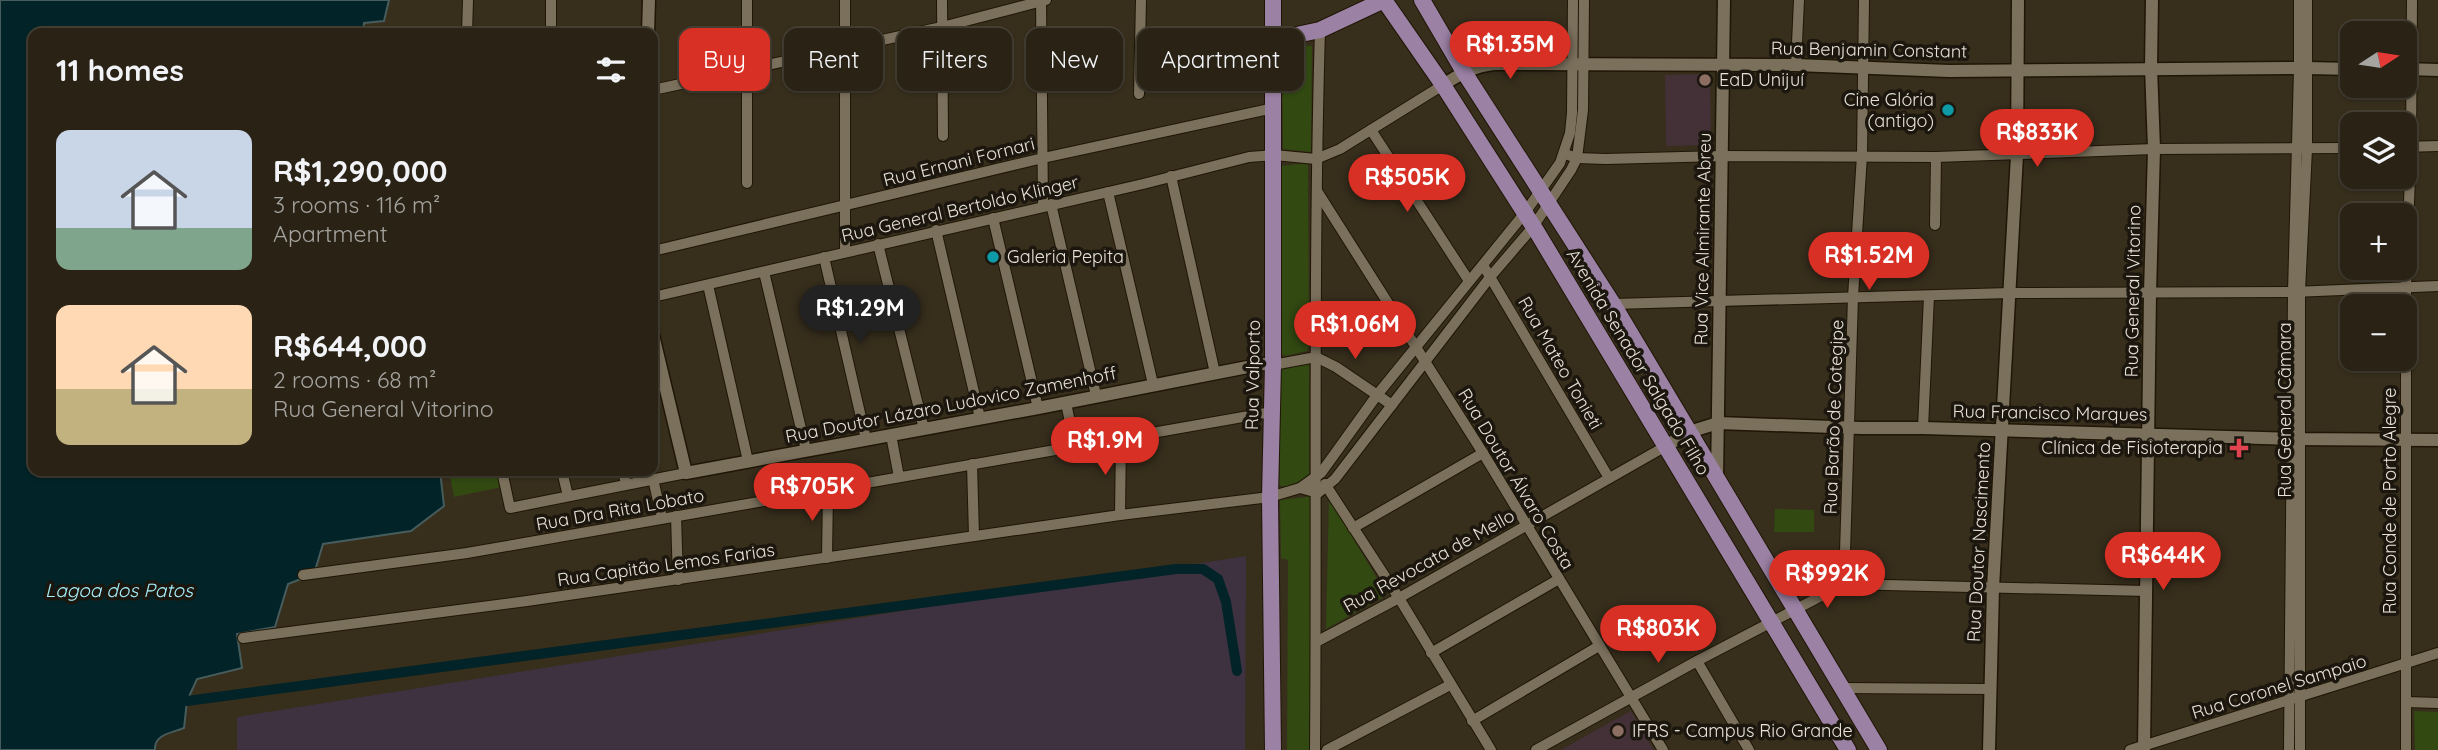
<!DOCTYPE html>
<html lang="en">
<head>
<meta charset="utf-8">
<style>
	:root { --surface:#292215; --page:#312a1e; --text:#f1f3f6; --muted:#a5a4a0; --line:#453f34; --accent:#d93025 }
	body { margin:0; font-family:Quicksand,sans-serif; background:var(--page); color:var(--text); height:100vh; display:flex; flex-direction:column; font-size:26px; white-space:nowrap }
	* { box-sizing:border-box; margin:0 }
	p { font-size:23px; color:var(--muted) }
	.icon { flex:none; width:38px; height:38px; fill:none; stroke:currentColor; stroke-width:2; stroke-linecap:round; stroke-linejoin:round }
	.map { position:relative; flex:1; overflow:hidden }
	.drawer { position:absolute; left:28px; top:28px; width:630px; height:448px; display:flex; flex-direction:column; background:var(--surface); border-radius:14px; box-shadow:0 2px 5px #0004,0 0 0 2px var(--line) }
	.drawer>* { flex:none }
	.top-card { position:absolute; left:679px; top:28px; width:665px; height:63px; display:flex; gap:14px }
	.needle { width:46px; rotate:78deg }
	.buttons { position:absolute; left:2340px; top:21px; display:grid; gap:14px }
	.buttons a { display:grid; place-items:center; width:77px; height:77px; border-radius:14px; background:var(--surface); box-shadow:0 2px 5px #0004,0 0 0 2px var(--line); font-size:35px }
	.price { position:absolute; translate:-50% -60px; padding:0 16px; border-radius:24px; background:var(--accent); color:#fff; font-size:23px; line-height:46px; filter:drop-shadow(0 2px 4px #0008) }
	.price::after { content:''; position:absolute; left:50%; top:42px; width:21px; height:16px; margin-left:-10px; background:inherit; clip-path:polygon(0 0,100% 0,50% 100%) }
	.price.selected { background:#222; color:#fff }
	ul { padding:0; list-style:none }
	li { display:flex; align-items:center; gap:21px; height:175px; padding:0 28px }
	li span { display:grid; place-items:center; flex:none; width:196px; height:140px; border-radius:14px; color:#555 }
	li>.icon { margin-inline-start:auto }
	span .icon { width:84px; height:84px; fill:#fffc; stroke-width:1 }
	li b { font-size:30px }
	h2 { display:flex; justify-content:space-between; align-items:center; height:84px; padding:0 28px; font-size:30px }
	.pill { padding:0 24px; border-radius:14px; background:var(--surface); box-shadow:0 2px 5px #0004,0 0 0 2px var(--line); font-size:24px; line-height:63px }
	.pill.selected { background:var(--accent); color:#fff }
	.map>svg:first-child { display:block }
	.industrial { fill:#3e3241 }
	.education { fill:#443037 }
	.green { fill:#324912 }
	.water { fill:#022327; stroke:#475c5c; stroke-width:2 }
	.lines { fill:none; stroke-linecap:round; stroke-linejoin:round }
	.canal { stroke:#022327; stroke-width:10 }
	.minor-casing { stroke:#1f1605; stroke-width:12 }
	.tertiary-casing { stroke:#1f1605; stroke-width:15 }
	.primary-casing { stroke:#1f1605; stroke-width:18 }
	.minor { stroke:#7b705c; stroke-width:10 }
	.tertiary { stroke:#7b705c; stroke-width:12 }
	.primary { stroke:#9b81a4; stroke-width:16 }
	.education-dot { fill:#8d6e63; stroke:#1b170f; stroke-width:2.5 }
	.culture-dot { fill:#0f9aa8; stroke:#1b170f; stroke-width:2.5 }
	.health-dot { fill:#e0444e; stroke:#1b170f; stroke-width:2.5 }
	.labels { text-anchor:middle; stroke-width:7; stroke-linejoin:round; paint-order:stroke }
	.street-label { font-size:18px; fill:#e7e1d6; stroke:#1b170f }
	.poi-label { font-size:18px; fill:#e7e1d6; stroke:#1b170f; text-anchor:start }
	.water-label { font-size:19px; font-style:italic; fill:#a6f0fc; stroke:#1b170f }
</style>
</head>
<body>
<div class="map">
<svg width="2438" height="750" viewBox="0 0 2438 750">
	<rect width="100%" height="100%" fill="#372e1c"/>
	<path class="industrial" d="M1246 556 1245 750H237V717Z"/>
	<g class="education">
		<path d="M1710 74 1711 145 1666 146 1665 75Z"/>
		<path d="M1631 711 1654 750H1561L1596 730Z"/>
	</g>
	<g class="green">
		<path d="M1282 45 1312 46 1311 152 1283 149Z"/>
		<path d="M1308 163 1309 347 1307 351 1285 356 1282 354V166Z"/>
		<path d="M1309 364V475L1307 479 1286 487 1279 485 1281 372 1283 368Z"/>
		<path d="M449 471H498L502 487 454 497Z"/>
		<path d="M1314 496 1311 750H1287L1288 560 1281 558 1280 500Z"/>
		<path d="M1329 498 1387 595 1326 629Z"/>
		<path d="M1775 509 1814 510V532H1774Z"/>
		<path d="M2414 711 2438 712V750H2415Z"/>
	</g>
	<path class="water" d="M0 0H389L384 21 364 23 363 33H33V471H440L444 506 411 531 323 544 314 574 288 584 275 627 237 634 242 668 197 679 187 701 184 728C172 733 154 734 155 750H0Z"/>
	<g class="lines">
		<path class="canal" d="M187 701 1176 569H1203L1218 579 1226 602 1237 671"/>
		<defs>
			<g id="minor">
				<path d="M747 0V183"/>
				<path d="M845 0V252"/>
				<path d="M942 0 943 136"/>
				<path d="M1041 0 1043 206"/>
				<path d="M467 33 468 0"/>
				<path d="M551 33V0"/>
				<path d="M1796 65 1799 0"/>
				<path d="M2299 66V0"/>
				<path d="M2307 66V0"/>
				<path d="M653 90 942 27 1046 0"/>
				<path d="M1139 94 1141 0"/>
				<path d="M1371 130 1469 281"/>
				<path d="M2404 147 2438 146"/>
				<path d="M1565 154 1577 158 1605 159 1722 156 1936 157 2154 149 2352 148"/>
				<path d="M1171 176 1215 373"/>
				<path d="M1317 191 1483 453 1663 750"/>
				<path d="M1108 192 1153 384"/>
				<path d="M1051 204 1096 395"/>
				<path d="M993 218 1038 408"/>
				<path d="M1935 225 1936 157"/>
				<path d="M936 230 980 418"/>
				<path d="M878 244 924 429"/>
				<path d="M653 251 1043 158 1274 108"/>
				<path d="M824 257 866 439"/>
				<path d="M1483 265 1609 478"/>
				<path d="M764 272 806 450"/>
				<path d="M708 285 748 461"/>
				<path d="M653 297 1143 184 1249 157 1274 155 1316 159 1340 149 1443 85"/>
				<path d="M1613 304 2010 293 2293 292 2438 286"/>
				<path d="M1273 365 1316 357 1336 367 1392 405"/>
				<path d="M1066 403 1075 446"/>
				<path d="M1923 428 1929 296"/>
				<path d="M891 435 899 477"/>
				<path d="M972 464 974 536"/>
				<path d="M502 471 510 508 686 473"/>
				<path d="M562 471 568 496"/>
				<path d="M623 471 626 484"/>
				<path d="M653 479 662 518"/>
				<path d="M1325 484 1399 598 1491 750"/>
				<path d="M1300 488 1318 493 1335 479 1491 276 1533 227 1571 170 1577 158 1583 110 1584 0"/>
				<path d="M1120 515 1121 439"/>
				<path d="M676 516 678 580"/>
				<path d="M1353 528 1483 453"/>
				<path d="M827 558 828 490"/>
				<path d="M303 575 467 553 1272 412"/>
				<path d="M1844 584 1853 297 1862 155 1864 0"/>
				<path d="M243 638 527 601 1120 515 1270 497 1300 488 1321 473 1377 395 1524 214 1560 163 1570 133 1572 113 1573 0"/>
				<path d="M1316 642 1399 598 1666 446"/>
				<path d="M1431 653 1559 579"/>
				<path d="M1697 661 1749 750"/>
				<path d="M1841 688 1991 689"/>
				<path d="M2406 702 2438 703"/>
				<path d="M1472 721 1599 646"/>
				<path d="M1315 750C1317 510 1313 270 1320 30"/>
				<path d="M1327 750 1450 685"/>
				<path d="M1536 750 1697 661 1844 584 2147 591"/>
				<path d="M2130 750 2438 653"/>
				<path d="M2289 750 2293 292 2299 70"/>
				<path d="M2300 750V291L2307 149V70"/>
				<path d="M2406 750V287L2411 147 2412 0"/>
			</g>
			<g id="tertiary">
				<path d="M648 33 649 0"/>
				<path d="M2307 68 2352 69"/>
				<path d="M2404 69 2438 70"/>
				<path d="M1443 85C1460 74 1474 66 1494 64L1796 65 1949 71 2299 68 2303 64 2307 68 2303 72 2299 68"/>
				<path d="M653 335 686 473 1038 408 1263 364 1273 365"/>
				<path d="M1666 446 1689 432 1718 423 1861 428H1923L2293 439 2438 440"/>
				<path d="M1717 478 1724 0"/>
				<path d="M1989 750 1993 588 2017 155 2018 0"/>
				<path d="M2144 750 2150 293 2154 149 2151 67 2152 0"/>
			</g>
			<g id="primary">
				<path d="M1422 0 1464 72 1613 304 1879 750"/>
				<path d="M1273 40 1320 30 1384 0 1443 85 1537 232 1848 750"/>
				<path d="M1273 750 1270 497 1273 365V0"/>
			</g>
		</defs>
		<use href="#minor" class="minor-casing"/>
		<use href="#tertiary" class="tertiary-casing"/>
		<use href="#primary" class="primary-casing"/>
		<use href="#minor" class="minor"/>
		<use href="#tertiary" class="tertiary"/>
		<use href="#primary" class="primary"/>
	</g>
	<g class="education-dot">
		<circle cx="1705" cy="80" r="7"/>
		<circle cx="1618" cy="731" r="7"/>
	</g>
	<g class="culture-dot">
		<circle cx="1948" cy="110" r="7"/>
		<circle cx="993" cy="257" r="7"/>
	</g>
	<path class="health-dot" d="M2235.5 437.5h7v7h7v7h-7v7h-7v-7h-7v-7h7z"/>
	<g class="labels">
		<g class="street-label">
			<text transform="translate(1869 50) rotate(1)" y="6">Rua Benjamin Constant</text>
			<text transform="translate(959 162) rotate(-14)" y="6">Rua Ernani Fornari</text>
			<text transform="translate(960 209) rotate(-13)" y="6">Rua General Bertoldo Klinger</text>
			<text transform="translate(1703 239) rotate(-89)" y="6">Rua Vice Almirante Abreu</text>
			<text transform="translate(2133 291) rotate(-89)" y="6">Rua General Vitorino</text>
			<text transform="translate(1638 362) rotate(59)" y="6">Avenida Senador Salgado Filho</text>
			<text transform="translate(1560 363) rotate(60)" y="6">Rua Mateo Tonieti</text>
			<text transform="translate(1253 375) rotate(-89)" y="6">Rua Valporto</text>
			<text transform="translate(951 405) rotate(-11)" y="6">Rua Doutor Lázaro Ludovico Zamenhoff</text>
			<text transform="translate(2285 410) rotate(-90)" y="6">Rua General Câmara</text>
			<text transform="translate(2050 413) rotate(1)" y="6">Rua Francisco Marques</text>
			<text transform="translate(1834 417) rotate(-88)" y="6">Rua Barão de Cotegipe</text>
			<text transform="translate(1516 479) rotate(59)" y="6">Rua Doutor Álvaro Costa</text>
			<text transform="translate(2390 501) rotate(-90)" y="6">Rua Conde de Porto Alegre</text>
			<text transform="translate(620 510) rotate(-10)" y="6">Rua Dra Rita Lobato</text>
			<text transform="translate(1979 542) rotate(-87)" y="6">Rua Doutor Nascimento</text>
			<text transform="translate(1429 561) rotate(-29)" y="6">Rua Revocata de Mello</text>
			<text transform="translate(666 565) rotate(-8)" y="6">Rua Capitão Lemos Farias</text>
			<text transform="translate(2279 687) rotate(-17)" y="6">Rua Coronel Sampaio</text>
		</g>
		<g class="poi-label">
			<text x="1719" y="86">EaD Unijuí</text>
			<text x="1934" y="106" text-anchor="end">Cine Glória<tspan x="1934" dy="21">(antigo)</tspan></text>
			<text x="1007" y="263">Galeria Pepita</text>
			<text x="2223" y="454" text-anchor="end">Clínica de Fisioterapia</text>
			<text x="1632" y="737">IFRS - Campus Rio Grande</text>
		</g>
		<g class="water-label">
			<text x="119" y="597">Lagoa dos Patos</text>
		</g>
	</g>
</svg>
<div class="buttons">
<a><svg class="needle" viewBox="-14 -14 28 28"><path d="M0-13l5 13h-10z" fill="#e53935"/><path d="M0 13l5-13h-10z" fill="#a5a4a0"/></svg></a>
<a><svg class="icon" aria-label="layers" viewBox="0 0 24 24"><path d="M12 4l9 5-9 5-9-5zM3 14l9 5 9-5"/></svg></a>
<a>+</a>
<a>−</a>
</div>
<b class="price" style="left:1510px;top:81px">R$1.35M</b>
<b class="price" style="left:2037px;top:169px">R$833K</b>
<b class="price" style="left:1407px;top:214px">R$505K</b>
<b class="price" style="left:1869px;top:292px">R$1.52M</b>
<b class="price selected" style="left:860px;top:345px">R$1.29M</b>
<b class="price" style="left:1355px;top:361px">R$1.06M</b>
<b class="price" style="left:1105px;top:477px">R$1.9M</b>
<b class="price" style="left:812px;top:523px">R$705K</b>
<b class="price" style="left:2163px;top:592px">R$644K</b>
<b class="price" style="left:1827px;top:610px">R$992K</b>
<b class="price" style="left:1658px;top:665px">R$803K</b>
<div class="top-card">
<a class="pill selected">Buy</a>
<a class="pill">Rent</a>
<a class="pill">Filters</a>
<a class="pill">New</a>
<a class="pill">Apartment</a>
</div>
<section class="drawer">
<h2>11 homes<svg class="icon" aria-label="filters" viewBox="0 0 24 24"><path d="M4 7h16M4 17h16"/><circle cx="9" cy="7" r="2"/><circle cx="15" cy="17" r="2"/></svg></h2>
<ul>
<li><span style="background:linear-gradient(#c9d6e8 70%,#7fa58c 0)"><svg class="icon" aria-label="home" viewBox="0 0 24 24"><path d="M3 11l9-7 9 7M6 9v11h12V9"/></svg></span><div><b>R$1,290,000</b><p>3 rooms · 116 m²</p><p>Apartment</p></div></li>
<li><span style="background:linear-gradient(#ffd9b3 60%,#c2b280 0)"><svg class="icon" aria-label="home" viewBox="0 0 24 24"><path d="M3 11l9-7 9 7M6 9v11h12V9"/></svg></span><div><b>R$644,000</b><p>2 rooms · 68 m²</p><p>Rua General Vitorino</p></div></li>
</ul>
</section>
</div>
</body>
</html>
